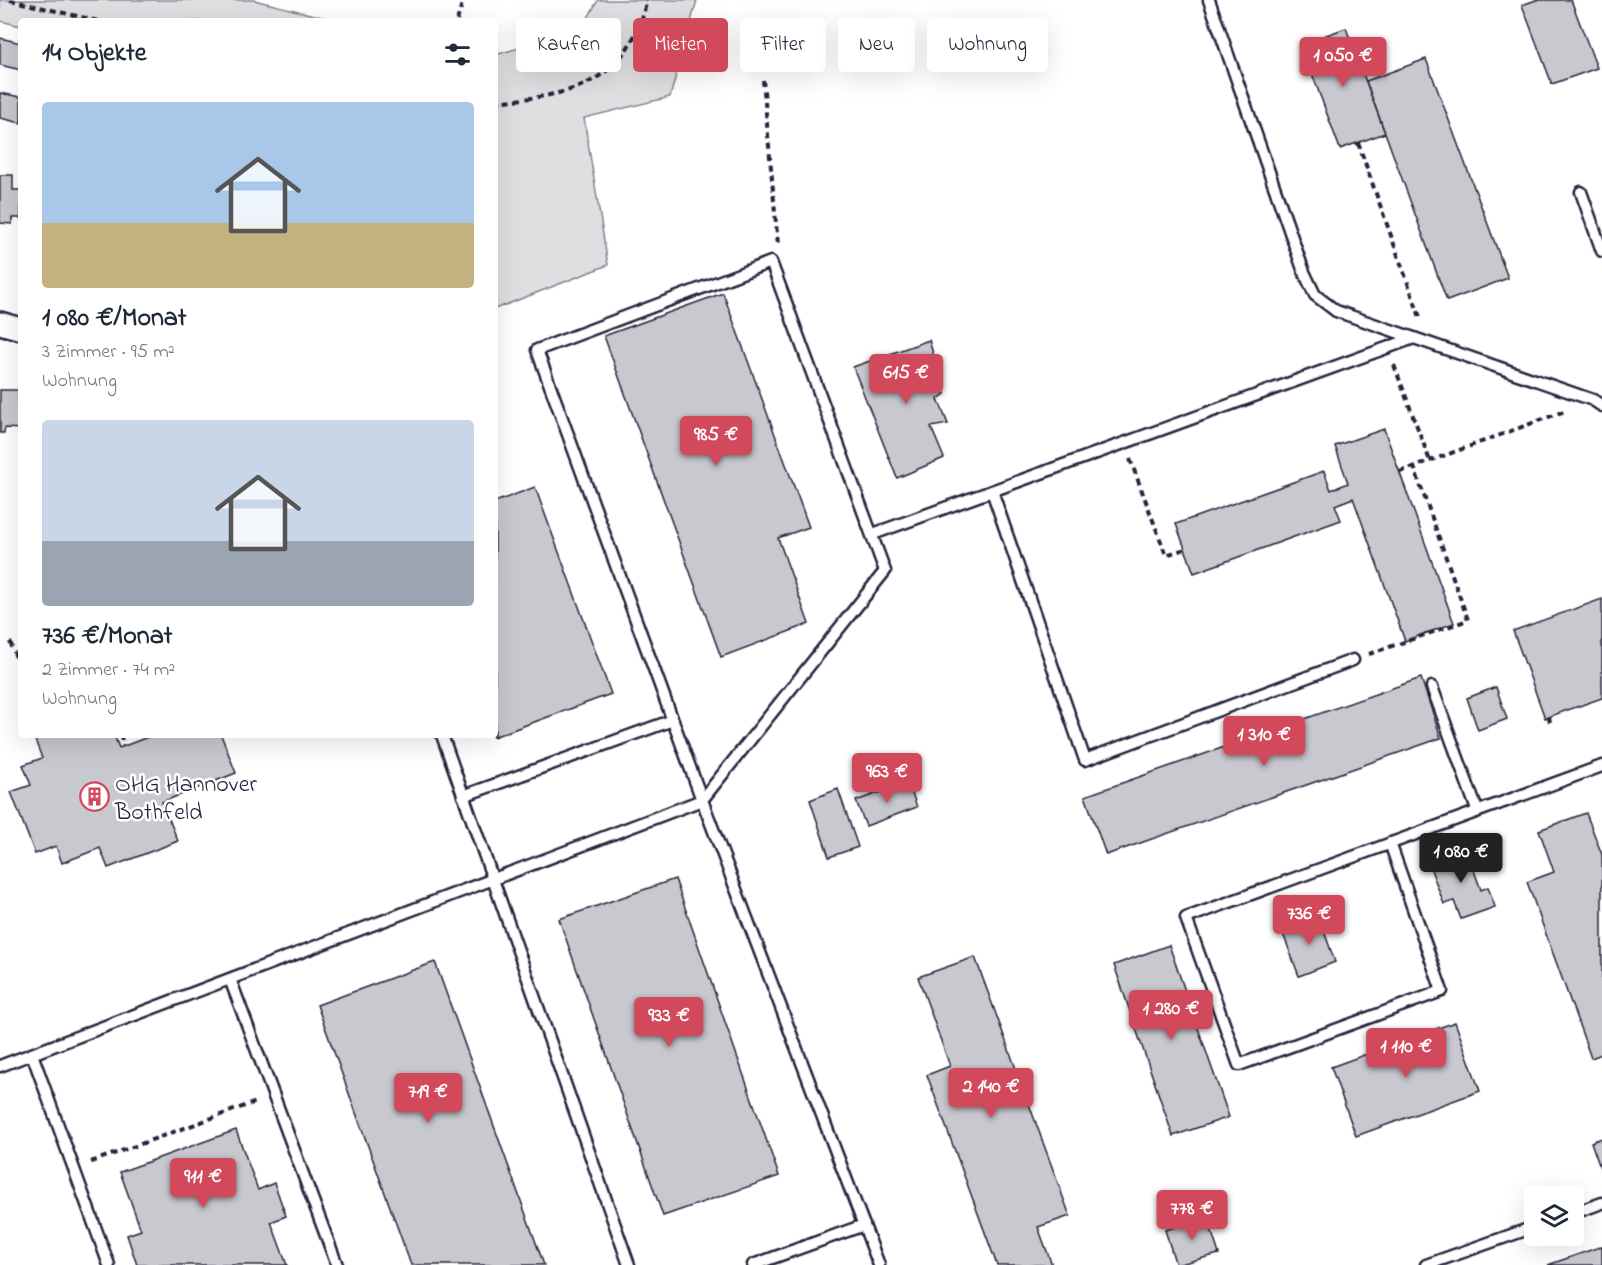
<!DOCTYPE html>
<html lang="de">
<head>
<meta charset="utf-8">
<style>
	:root { --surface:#fff; --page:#f2f2f3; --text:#1f2937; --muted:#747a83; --accent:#d1495b }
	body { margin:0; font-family:"Indie Flower",sans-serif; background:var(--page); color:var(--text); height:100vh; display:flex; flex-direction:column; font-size:22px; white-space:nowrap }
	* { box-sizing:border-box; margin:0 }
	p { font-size:20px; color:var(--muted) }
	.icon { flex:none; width:33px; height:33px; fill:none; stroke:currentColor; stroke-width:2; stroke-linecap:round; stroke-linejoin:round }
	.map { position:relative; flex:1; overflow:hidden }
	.drawer { position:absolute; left:18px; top:18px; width:480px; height:720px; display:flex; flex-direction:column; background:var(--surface); border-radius:6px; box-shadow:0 6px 24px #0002 }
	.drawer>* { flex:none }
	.banner { position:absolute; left:516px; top:18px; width:570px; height:54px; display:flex; gap:12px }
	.buttons { position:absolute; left:1524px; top:1186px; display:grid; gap:12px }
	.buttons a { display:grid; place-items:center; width:60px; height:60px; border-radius:6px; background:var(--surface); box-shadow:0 6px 24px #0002; font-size:30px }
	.price { position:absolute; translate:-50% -51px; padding:0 14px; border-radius:6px; background:var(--accent); color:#fff; font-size:20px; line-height:39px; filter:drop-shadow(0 2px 3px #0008) }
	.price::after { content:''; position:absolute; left:50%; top:36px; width:18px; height:14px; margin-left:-9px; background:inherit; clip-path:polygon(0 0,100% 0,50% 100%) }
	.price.selected { background:#222; color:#fff }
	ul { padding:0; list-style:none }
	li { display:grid; align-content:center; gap:12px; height:318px; padding:0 24px }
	li span { display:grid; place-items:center; height:186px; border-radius:6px; color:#555 }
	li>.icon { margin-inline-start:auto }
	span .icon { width:108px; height:108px; fill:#fffc; stroke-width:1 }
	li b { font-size:26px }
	h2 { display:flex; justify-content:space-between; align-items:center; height:72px; padding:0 24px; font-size:26px }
	.tag { padding:0 21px; border-radius:6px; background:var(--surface); box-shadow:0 6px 24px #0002; font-size:21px; line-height:54px }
	.tag.selected { background:var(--accent); color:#fff }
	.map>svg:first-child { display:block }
	.green { fill:#dfdfe2; stroke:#80808e; stroke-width:1.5 }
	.building { fill:#c8c8cf; stroke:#22223b; stroke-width:1.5 }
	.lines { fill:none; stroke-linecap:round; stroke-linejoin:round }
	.lane-casing { stroke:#22223b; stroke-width:15 }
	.street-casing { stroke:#22223b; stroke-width:26 }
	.path { stroke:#22223b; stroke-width:4; stroke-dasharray:6 4.5; stroke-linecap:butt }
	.lane { stroke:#fff; stroke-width:10 }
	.street { stroke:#fff; stroke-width:21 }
	.labels { text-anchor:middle; stroke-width:5; stroke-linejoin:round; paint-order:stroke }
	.poi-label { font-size:24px; fill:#22223b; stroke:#fff; text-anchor:start }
</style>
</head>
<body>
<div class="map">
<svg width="1602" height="1265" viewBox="0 0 1602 1265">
	<rect width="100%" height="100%" fill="#fff"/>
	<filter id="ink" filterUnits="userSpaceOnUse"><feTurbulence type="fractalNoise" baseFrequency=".0167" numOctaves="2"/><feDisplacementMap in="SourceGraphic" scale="12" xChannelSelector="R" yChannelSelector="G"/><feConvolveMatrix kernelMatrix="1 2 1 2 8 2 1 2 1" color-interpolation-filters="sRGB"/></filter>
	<g filter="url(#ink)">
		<g class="green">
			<path d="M0 0H254L338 21H21V26L0 21Z"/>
			<path d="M598 0H697L670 97 584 118 608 265 495 309V55L581 30Z"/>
		</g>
		<g class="building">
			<path d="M1536 0H1571L1597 68 1552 84 1522 5Z"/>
			<path d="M1346 28 1385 133 1340 149 1301 44Z"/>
			<path d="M0 38 21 43V70L0 65Z"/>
			<path d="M1426 59 1508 278 1447 301 1366 81Z"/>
			<path d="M0 93 21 97V123L0 118Z"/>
			<path d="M0 175H13V190H21V218H12V224L0 223Z"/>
			<path d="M723 293 809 527 778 538 809 624 721 657 604 336Z"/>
			<path d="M929 340 945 394 938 399 948 424 931 427 944 458 897 478 853 367Z"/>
			<path d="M0 390H19L18 404 21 405V429L5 428 4 433H0Z"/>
			<path d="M1384 429 1454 623 1405 641 1353 498 1335 505 1341 520 1194 573 1176 524 1324 471 1331 490 1348 483 1335 446Z"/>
			<path d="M535 487 611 694 493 737 492 735H495V502Z"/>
			<path d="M1602 599V698L1545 718 1513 631Z"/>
			<path d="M1421 678 1441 738 1106 855 1085 796Z"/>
			<path d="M1496 687 1507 719 1478 730 1467 698Z"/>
			<path d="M47 735H114L119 748 153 735H221L236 773 162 802 178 841 108 868 100 848 62 863 56 846 35 854 11 792 31 785 23 765 42 758 35 740Z"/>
			<path d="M908 782 917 807 866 826 856 801Z"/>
			<path d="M838 789 858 847 829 857 810 800Z"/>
			<path d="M1586 813 1602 855V1054L1591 1058 1527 882 1554 872 1539 830Z"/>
			<path d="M1466 848 1481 890 1488 887 1495 907 1461 919 1454 901 1444 904 1428 862Z"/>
			<path d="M675 879 779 1176 663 1216 559 919Z"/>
			<path d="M1319 917 1335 962 1299 976 1282 931Z"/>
			<path d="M1169 945 1229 1117 1173 1136 1114 965Z"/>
			<path d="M975 957 1070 1216 1038 1227 1052 1265H997L927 1075 950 1066 918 977Z"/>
			<path d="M435 962 544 1265H411L317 1005Z"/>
			<path d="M1455 1022 1480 1091 1356 1136 1331 1067Z"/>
			<path d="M236 1130 258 1190 274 1183 276 1188 286 1216 271 1222 287 1265H137L127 1235 141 1230 120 1172Z"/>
			<path d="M1602 1138V1173L1591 1142Z"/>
			<path d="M1207 1217 1219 1254 1176 1265 1165 1230Z"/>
			<path d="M1602 1246V1265H1548Z"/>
		</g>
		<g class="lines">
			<defs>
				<g id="lane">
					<path d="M1209 0 1304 272 1315 295 1336 311 1593 400 1602 406"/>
					<path d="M1581 192 1602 251"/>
					<path d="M992 491 1085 760 1353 660"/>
					<path d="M873 534 1414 338"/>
					<path d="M1432 687 1477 810"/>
					<path d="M442 735 629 1265"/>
					<path d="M463 796 673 720"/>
					<path d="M1390 843 1442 991 1239 1065 1186 918 1602 766"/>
					<path d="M230 979 337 1265"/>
					<path d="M32 1054 109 1265"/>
					<path d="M0 1066 702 800 885 571 771 262 537 350 702 800 879 1265"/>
					<path d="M1574 1213 1602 1203"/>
					<path d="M753 1265 864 1225"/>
					<path d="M1426 1265 1534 1227"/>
				</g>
				<path id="street" d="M0 323 21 329"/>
			</defs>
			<use href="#lane" class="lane-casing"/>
			<use href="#street" class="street-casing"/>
			<g class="path">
				<path d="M10 0 98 21"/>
				<path d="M457 21 463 0"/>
				<path d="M763 80 778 245"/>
				<path d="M495 102C555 96 608 92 637 31 642 22 644 10 647 0"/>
				<path d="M1358 143 1421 320"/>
				<path d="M1394 365 1430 461"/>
				<path d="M1130 459 1166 555 1185 549"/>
				<path d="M1400 472 1565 411"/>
				<path d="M10 642 21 670"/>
				<path d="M1369 654 1468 620 1414 467"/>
				<path d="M1549 717 1550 722"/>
				<path d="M120 735 124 746"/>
				<path d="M91 1162 256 1102"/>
			</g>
			<use href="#lane" class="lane"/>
			<use href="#street" class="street"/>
		</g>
	</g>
	<defs>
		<symbol id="building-ring" viewBox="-11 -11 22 22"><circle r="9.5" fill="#fff" stroke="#d1495b" stroke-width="1.5"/><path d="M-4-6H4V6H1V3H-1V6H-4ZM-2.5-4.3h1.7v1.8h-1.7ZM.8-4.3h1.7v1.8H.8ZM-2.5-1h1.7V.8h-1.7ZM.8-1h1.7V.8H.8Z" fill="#d1495b"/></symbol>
	</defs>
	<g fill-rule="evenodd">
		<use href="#building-ring" x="78" y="780" width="33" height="33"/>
	</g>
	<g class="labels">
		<g class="poi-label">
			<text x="115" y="791">OHG Hannover<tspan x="115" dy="28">Bothfeld</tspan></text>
		</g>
	</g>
</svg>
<div class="buttons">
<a><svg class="icon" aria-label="layers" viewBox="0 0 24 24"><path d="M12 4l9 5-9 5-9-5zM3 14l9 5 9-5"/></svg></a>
</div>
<b class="price" style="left:1343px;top:88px">1 050 €</b>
<b class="price" style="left:906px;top:405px">615 €</b>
<b class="price" style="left:716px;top:467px">985 €</b>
<b class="price" style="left:1264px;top:767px">1 310 €</b>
<b class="price" style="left:887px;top:804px">963 €</b>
<b class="price selected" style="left:1461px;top:884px">1 080 €</b>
<b class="price" style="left:1309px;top:946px">736 €</b>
<b class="price" style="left:1171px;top:1041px">1 280 €</b>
<b class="price" style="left:669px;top:1048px">933 €</b>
<b class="price" style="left:1406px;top:1079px">1 110 €</b>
<b class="price" style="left:991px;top:1119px">2 140 €</b>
<b class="price" style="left:428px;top:1124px">719 €</b>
<b class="price" style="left:203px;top:1209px">911 €</b>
<b class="price" style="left:1192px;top:1241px">778 €</b>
<div class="banner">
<a class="tag">Kaufen</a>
<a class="tag selected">Mieten</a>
<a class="tag">Filter</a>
<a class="tag">Neu</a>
<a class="tag">Wohnung</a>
</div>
<section class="drawer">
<h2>14 Objekte<svg class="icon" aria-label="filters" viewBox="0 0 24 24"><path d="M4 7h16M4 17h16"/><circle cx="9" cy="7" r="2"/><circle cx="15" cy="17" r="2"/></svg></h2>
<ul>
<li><span style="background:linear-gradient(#a9c7e8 65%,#c2b280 0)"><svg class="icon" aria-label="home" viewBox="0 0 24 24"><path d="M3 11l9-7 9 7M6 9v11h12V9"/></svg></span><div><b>1 080 €/Monat</b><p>3 Zimmer · 95 m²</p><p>Wohnung</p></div></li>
<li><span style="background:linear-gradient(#c9d6e8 65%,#9aa5b1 0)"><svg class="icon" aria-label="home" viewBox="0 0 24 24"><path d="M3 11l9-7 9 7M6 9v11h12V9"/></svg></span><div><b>736 €/Monat</b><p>2 Zimmer · 74 m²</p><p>Wohnung</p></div></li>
</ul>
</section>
</div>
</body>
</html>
